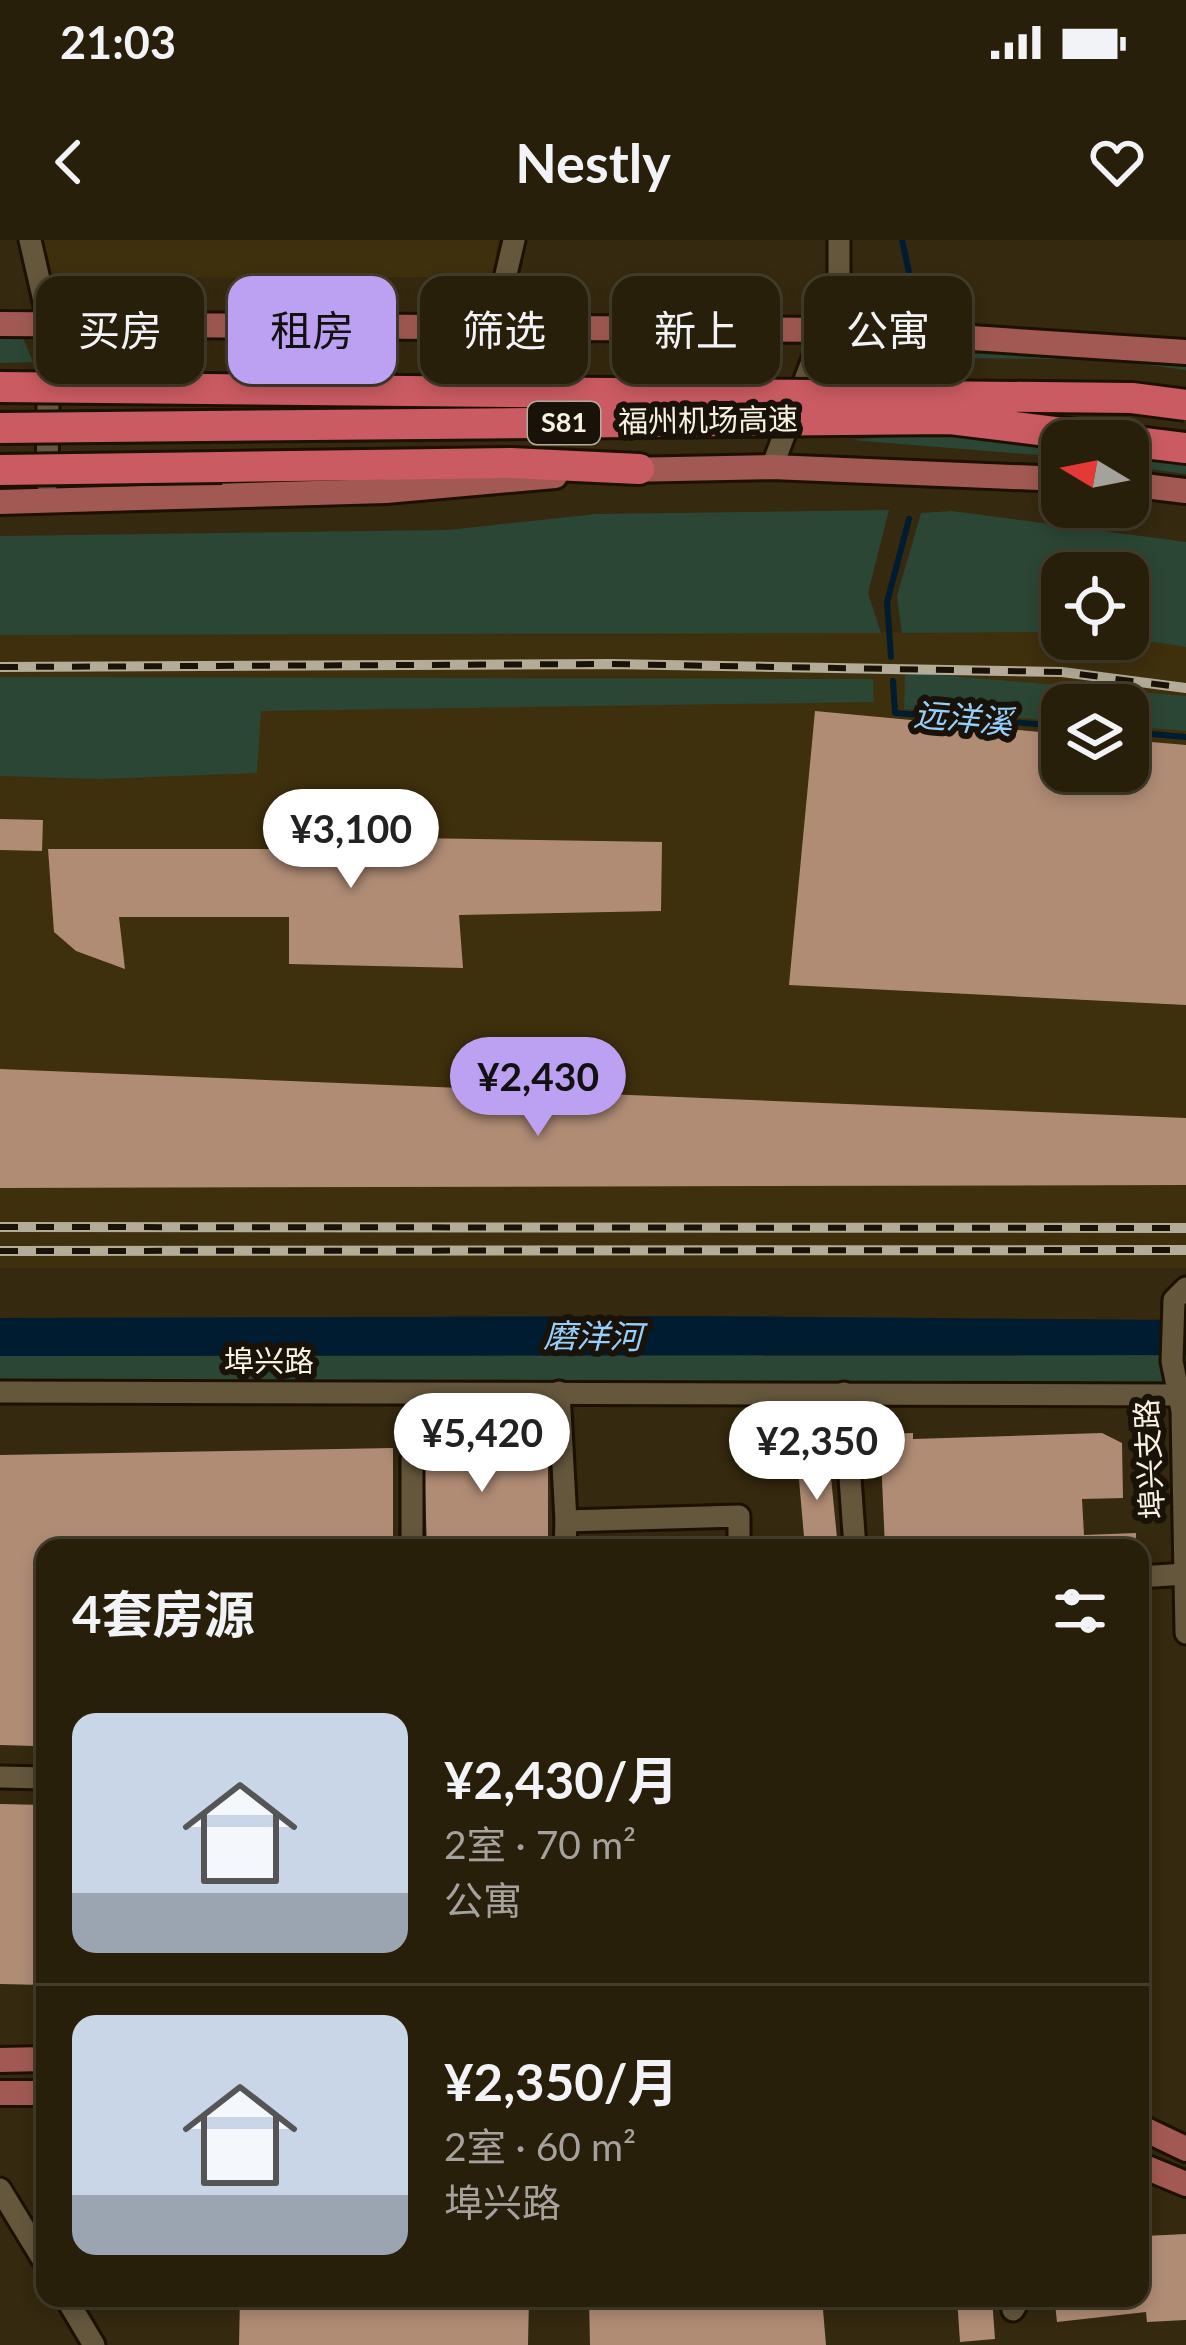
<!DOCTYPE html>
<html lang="zh">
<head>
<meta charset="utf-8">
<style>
	:root { --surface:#281f0b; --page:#302714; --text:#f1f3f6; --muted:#a5a29d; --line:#443d2c; --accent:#bca0f2 }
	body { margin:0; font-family:Lato,"Noto Sans SC",sans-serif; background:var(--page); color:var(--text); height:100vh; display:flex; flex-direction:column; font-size:45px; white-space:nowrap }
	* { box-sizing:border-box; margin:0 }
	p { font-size:39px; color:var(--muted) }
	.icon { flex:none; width:66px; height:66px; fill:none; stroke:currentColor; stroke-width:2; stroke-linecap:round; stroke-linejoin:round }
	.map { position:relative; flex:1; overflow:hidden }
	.side { position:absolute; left:36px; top:1299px; width:1113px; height:768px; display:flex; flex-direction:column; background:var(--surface); border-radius:24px; box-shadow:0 6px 18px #0003,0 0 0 3px var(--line) }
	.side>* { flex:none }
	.guide { position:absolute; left:36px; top:36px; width:1116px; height:108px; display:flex; gap:24px }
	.needle { width:78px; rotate:280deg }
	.fabs { position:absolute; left:1041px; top:180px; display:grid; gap:24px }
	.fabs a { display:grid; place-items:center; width:108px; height:108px; border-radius:24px; background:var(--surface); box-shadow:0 6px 18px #0003,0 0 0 3px var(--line); font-size:60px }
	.price { position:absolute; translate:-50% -102px; padding:0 27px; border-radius:42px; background:#fff; color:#222; font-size:39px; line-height:78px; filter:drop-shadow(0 3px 6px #0008) }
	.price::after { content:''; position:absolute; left:50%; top:72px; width:36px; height:27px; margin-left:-18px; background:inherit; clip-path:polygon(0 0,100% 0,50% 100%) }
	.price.current { background:var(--accent); color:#111 }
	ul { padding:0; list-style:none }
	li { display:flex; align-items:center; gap:36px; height:300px; padding:0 36px }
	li+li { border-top:3px solid var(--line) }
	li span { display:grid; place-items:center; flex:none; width:336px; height:240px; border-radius:24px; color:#555 }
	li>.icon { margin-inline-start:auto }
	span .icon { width:144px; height:144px; fill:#fffc; stroke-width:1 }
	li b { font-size:51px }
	h2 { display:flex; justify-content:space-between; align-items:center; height:144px; padding:0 36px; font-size:51px }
	.pill { padding:0 42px; border-radius:24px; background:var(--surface); box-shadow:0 6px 18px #0003,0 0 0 3px var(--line); font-size:42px; line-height:108px }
	.pill.current { background:var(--accent); color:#111 }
	.status { display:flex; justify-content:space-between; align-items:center; height:84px; padding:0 60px; background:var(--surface); direction:ltr }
	.status svg { height:33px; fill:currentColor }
	header { display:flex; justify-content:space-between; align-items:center; height:156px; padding:0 36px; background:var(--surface); font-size:54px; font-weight:700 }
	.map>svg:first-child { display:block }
	.built { fill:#3e2f0d; fill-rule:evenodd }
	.green { fill:#2b4634 }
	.water { fill:#001c31 }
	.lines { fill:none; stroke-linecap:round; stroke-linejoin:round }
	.stream { stroke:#001c31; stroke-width:6 }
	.building { fill:#b08c75 }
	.minor-casing { stroke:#1c1100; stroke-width:27 }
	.major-casing { stroke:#1c1100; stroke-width:30 }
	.highway-casing { stroke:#1c1100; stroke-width:36 }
	.minor { stroke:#64573c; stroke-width:21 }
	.major { stroke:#a25953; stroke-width:24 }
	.highway { stroke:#cb5b62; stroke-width:30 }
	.rail-casing { stroke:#b4ac98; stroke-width:10 }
	.rail { stroke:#181208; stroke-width:6; stroke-dasharray:18; stroke-linecap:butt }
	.highway-bridge-casing { stroke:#1c1100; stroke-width:36; stroke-linecap:butt }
	.highway-bridge { stroke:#cb5b62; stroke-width:30 }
	.labels { text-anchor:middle; stroke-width:12; stroke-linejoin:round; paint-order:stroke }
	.shield { fill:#181208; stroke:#b5aea0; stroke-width:3 }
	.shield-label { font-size:27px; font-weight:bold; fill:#f8f1e1 }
	.street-label { font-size:30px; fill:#f8f1e1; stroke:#181208 }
	.water-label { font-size:33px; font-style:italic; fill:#96cffb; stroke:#181208 }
</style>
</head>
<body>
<div class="status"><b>21:03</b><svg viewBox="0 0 49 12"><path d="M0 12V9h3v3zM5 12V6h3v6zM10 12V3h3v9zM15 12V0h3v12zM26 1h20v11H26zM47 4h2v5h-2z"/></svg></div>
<header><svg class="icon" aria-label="back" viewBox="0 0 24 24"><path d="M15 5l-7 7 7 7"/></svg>Nestly<svg class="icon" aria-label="heart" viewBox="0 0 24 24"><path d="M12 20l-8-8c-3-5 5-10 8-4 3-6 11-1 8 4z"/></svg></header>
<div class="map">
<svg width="1186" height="2105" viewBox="0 0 1186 2105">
	<rect width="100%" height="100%" fill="#35290f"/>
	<g class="built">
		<path d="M42 0H498L493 37 45 38Z"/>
		<path d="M1062 392V399L1128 398 1186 407V1028H0V395ZM1062 465H1128V531H1062Z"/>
	</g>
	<g class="green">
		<path d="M0 93H21L33 122 0 123Z"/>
		<path d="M1049 112 1186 122V130L1111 120 840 116Z"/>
		<path d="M926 193 1062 203V217L851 200Z"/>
		<path d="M1128 210 1186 219V234L1128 226Z"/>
		<path d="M889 270 868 353 881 393 0 395V296L448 290 596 274Z"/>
		<path d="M952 271 1186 302V407L1128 398V333H1062V392L902 393 897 356 921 273Z"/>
		<path d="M905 432 1186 456V491L1128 486V465H1062V481L904 469Z"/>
		<path d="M0 437 873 439 874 462 261 471 257 533 100 539 0 536Z"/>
		<path d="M1186 1115V1151L0 1148V1116Z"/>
	</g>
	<path class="water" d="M688 1076 1186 1080V1115L0 1116V1078Z"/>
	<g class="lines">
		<g class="stream">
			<path d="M902 0 912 46"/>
			<path d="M891 417 887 362 909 279"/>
			<path d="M893 441 895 473 1062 486"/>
			<path d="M1128 492 1186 497"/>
		</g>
	</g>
	<g class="building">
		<path d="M815 471 1062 494V531H1128V500L1186 505V765L789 745Z"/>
		<path d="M0 579 43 580 42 611 0 610Z"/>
		<path d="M283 596 662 602 661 671 459 675 463 728 289 724V677H119L125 729 76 711 54 692 48 609H282Z"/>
		<path d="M0 829 1186 878V945L0 948Z"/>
		<path d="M423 1190 494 1193 493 1220 548 1223V1308H427Z"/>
		<path d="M913 1193V1199L1102 1193 1122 1203 1123 1258 1082 1259 1084 1295 1136 1293V1308H885L880 1194Z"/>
		<path d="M393 1208V1308H45V1520L34 1506 0 1505V1215Z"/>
		<path d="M797 1217H829L838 1308H805Z"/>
		<path d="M0 1564 45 1565V1745L0 1744Z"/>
		<path d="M1186 1994V2080L1147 2082 1146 2072 1057 2082 1055 2064 1146 2058 1144 1996Z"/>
		<path d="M240 2058H529L528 2105H239Z"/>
		<path d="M589 2058H822L826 2105H590Z"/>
		<path d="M957 2058H992L995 2099 960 2102Z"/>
	</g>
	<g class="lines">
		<defs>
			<g id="minor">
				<path d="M30 0 49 83 47 243"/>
				<path d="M494 86 514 0"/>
				<path d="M772 227 839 50V0"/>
				<path d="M1186 1048 1174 1060 1172 1121 1182 1171 1186 1393"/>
				<path d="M0 1152 1186 1155"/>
				<path d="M559 1152 566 1281"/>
				<path d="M844 1153 855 1308"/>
				<path d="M412 1219V1308"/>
				<path d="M565 1308 566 1281 739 1276V1308"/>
				<path d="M1140 1337 1185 1334"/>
				<path d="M0 1537 45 1538"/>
				<path d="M0 1949 45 2023"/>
				<path d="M66 2058 94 2105"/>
				<path d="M1013 2070 1020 2058"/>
			</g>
			<g id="major">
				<path d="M0 84 848 90 1186 112"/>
				<path d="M625 230 772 227 1062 239"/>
				<path d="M1128 244 1186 251"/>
				<path d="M0 262 386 251 555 236"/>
				<path d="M0 1820 45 1819"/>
				<path d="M0 1853H45"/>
				<path d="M1140 1887 1186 1909"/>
				<path d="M1140 1925 1186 1944"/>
			</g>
			<g id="highway">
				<path d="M1128 201 1186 208"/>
				<path d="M222 227 511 223 639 229"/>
			</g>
		</defs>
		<use href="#minor" class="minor-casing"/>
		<use href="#major" class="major-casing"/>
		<use href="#highway" class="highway-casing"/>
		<use href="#minor" class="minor"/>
		<use href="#major" class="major"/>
		<use href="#highway" class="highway"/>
		<defs>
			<g id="rail">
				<path d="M0 427 610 424 1062 432 1186 448"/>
				<path d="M0 987 1186 988"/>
				<path d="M0 1011 1186 1010"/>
			</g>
		</defs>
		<use href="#rail" class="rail-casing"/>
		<use href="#rail" class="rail"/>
		<defs>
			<g id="highway-bridge">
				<path d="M0 147 1132 158 1186 165"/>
				<path d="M0 188 950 179 1127 201"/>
				<path d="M0 230 222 227"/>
			</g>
		</defs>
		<use href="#highway-bridge" class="highway-bridge-casing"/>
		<use href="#highway-bridge" class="highway-bridge"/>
	</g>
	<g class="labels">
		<rect class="shield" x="528" y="162" width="72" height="42" rx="9"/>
		<g class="shield-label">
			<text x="564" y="192">S81</text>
		</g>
		<g class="street-label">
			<text transform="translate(708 181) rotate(-1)" y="10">福州机场高速</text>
			<text x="269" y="1132">埠兴路</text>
			<text transform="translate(1150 1219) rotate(-93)" y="10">埠兴支路</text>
		</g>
		<g class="water-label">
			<text transform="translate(963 478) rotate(5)" y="12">远洋溪</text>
			<text transform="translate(593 1096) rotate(1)" y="12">磨洋河</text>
		</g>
	</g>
</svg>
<div class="fabs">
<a><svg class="needle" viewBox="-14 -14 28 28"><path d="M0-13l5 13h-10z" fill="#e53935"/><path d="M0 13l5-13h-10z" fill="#a5a29d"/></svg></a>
<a><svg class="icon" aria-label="locate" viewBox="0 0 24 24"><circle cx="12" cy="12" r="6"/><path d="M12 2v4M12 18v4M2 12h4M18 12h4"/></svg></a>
<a><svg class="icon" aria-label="layers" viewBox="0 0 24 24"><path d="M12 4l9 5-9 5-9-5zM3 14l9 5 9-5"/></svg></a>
</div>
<b class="price" style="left:351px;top:651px">¥3,100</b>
<b class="price current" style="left:538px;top:899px">¥2,430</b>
<b class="price" style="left:482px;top:1255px">¥5,420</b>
<b class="price" style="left:817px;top:1263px">¥2,350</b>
<div class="guide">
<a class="pill">买房</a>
<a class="pill current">租房</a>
<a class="pill">筛选</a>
<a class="pill">新上</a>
<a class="pill">公寓</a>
</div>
<section class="side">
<h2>4套房源<svg class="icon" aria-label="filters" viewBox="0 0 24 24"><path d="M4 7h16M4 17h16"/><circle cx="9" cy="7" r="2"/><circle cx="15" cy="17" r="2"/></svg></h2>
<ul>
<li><span style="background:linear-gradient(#c9d6e8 75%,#9aa5b1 0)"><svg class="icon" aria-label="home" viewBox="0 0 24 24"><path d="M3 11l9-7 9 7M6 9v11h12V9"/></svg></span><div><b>¥2,430/月</b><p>2室 · 70 m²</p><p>公寓</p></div></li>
<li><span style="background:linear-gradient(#c9d6e8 75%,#9aa5b1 0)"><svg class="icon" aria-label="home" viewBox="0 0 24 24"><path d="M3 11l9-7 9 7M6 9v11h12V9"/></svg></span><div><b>¥2,350/月</b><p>2室 · 60 m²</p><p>埠兴路</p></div></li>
</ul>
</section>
</div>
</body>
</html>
